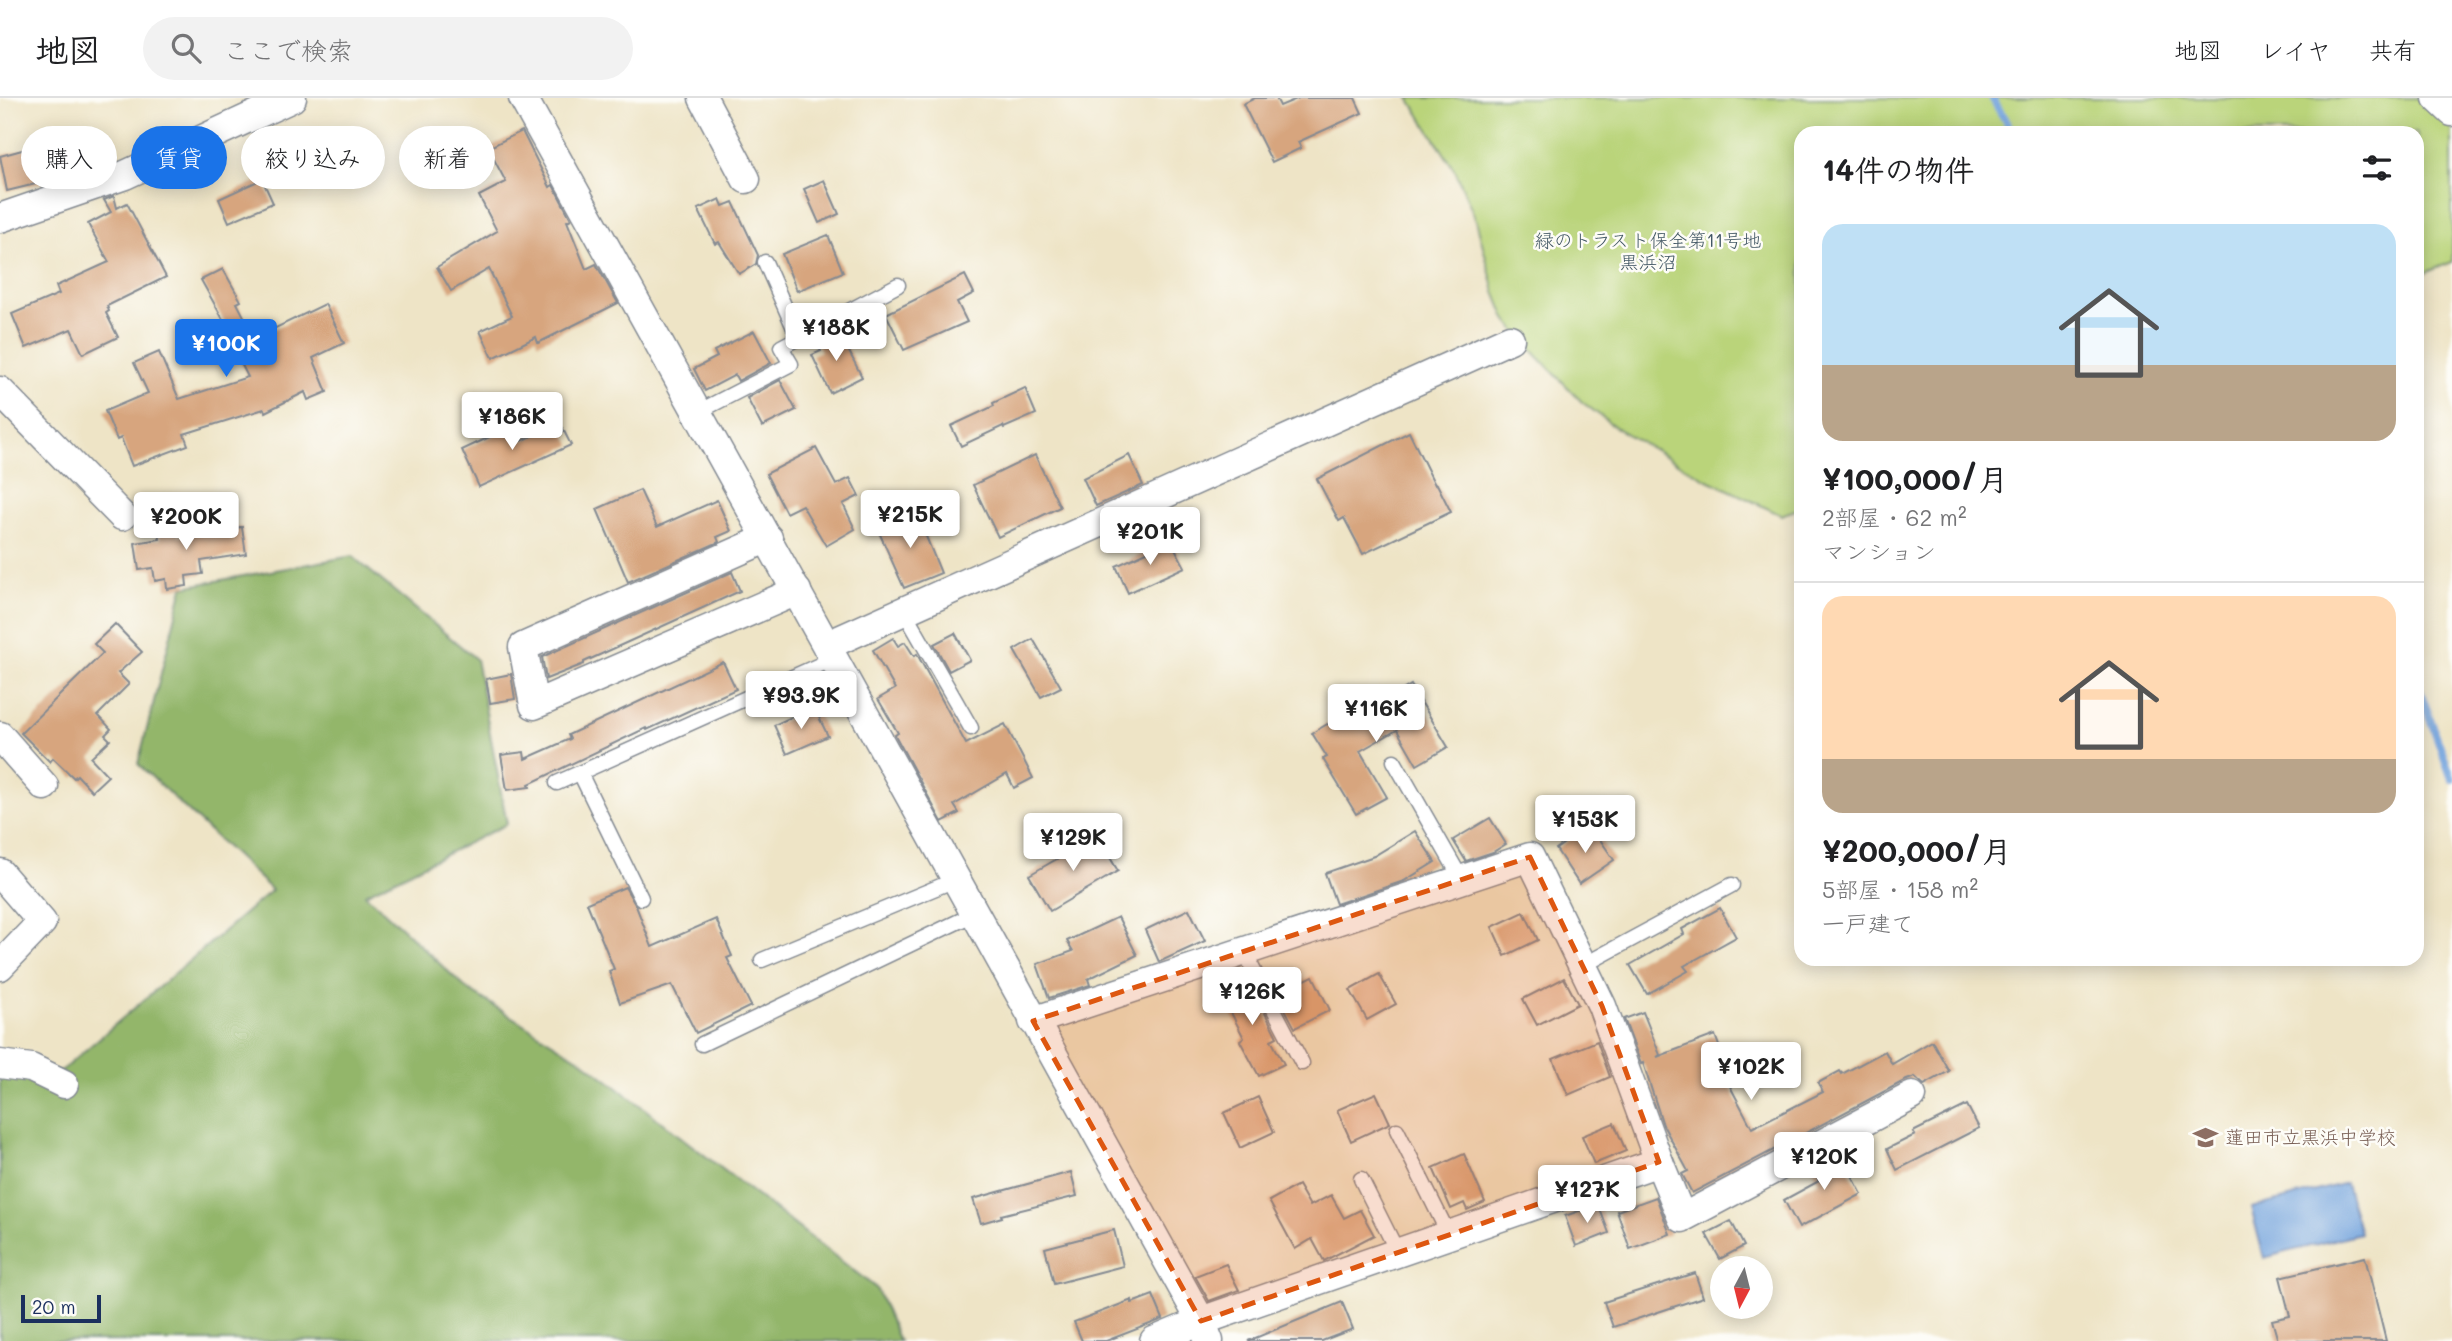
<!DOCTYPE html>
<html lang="ja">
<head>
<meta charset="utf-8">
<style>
	:root { --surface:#fff; --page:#f2f2f2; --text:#202124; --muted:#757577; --line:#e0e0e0; --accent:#1a73e8 }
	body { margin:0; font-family:Mali,"Klee One",sans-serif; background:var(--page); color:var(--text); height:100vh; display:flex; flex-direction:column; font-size:26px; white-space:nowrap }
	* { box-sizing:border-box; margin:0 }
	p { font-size:23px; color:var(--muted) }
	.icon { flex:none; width:38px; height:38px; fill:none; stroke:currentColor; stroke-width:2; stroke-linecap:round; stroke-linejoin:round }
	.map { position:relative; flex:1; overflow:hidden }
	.details { position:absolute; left:1794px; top:28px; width:630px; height:840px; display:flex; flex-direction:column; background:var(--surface); border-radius:21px; box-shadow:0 4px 18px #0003 }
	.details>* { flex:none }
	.hud { position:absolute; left:21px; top:28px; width:665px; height:63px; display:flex; gap:14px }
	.needle { width:46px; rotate:187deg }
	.controls { position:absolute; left:1710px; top:1158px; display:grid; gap:14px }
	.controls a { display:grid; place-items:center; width:63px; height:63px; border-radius:50%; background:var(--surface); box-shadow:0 4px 18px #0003; font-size:35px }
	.scale { position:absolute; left:21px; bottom:18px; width:80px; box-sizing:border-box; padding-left:7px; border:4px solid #1b2f5e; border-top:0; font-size:19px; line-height:24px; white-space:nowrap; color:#1b2f5e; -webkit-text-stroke:5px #fdfcf7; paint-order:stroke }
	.price { position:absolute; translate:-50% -60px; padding:0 16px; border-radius:7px; background:#fff; color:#222; font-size:23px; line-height:46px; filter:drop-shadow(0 2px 4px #0008) }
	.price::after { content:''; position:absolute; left:50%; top:42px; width:21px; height:16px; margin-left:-10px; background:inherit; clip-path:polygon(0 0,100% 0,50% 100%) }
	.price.on { background:var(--accent); color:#fff }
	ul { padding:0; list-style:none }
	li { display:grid; align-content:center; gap:14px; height:371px; padding:0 28px }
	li+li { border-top:2px solid var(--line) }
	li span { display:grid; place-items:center; height:217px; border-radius:21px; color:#555 }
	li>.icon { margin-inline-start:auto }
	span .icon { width:126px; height:126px; fill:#fffc; stroke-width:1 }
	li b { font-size:30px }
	h2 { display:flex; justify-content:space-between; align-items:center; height:84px; padding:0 28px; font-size:30px }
	.tag { padding:0 24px; border-radius:32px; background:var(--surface); box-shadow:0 4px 18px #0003; font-size:24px; line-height:63px }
	.tag.on { background:var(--accent); color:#fff }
	header { display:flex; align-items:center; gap:42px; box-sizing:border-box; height:98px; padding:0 35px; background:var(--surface); border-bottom:2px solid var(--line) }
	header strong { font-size:33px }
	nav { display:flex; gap:38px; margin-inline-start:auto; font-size:24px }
	.search { width:490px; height:63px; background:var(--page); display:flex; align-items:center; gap:18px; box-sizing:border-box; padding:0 24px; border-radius:38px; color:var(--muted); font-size:26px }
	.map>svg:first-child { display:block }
	.green { fill:#bad47a; stroke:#6a826c; stroke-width:2 }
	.forest { fill:#93b66a; stroke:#577264; stroke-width:2 }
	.water { fill:#72a3dd; stroke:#46699e; stroke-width:2 }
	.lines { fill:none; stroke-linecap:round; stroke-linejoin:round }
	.stream { stroke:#72a3dd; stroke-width:8 }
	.building { fill:#d7a57e }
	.lane-casing { stroke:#848a92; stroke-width:17 }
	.street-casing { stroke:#848a92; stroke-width:31 }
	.lane { stroke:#fff; stroke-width:14 }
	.street { stroke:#fff; stroke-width:28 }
	.marked { fill:#de5710; fill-opacity:0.2; stroke:#de5710; stroke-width:5; stroke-dasharray:14 9; stroke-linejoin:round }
	.labels { text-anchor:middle; stroke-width:5; stroke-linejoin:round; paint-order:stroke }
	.park-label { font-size:19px; fill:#435865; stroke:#fdfcf7 }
	.education-label { font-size:19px; fill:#785e54; stroke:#fdfcf7; text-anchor:start }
</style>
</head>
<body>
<header>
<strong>地図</strong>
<div class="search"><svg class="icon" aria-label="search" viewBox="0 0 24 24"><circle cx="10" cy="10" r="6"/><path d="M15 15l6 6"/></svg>ここで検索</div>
<nav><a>地図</a><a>レイヤ</a><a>共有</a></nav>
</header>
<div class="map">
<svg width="2452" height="1243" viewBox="0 0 2452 1243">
	<rect width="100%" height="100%" fill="#fdfcf7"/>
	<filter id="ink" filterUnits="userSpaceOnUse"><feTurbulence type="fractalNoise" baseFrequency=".0143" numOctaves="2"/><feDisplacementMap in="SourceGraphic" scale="14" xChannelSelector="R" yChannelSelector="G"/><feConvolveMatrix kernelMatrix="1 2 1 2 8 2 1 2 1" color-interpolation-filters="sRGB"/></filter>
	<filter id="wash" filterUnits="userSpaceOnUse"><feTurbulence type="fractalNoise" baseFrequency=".00686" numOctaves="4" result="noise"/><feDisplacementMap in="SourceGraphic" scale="28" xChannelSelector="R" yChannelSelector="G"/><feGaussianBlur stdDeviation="1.57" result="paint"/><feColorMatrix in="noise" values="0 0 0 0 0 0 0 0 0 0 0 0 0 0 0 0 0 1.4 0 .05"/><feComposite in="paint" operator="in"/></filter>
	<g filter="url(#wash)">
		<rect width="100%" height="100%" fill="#eee4c6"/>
		<path class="green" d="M1409 0H2428L2452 22V164L2417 178V35H1801V410L1781 417 1702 379 1618 331 1582 304 1527 247 1506 221 1495 194 1476 122 1456 74Z"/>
		<path class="forest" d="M352 458 476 561 507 726 365 796 467 891 583 963 876 1190 899 1243H0V972L61 973 272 792 138 666 183 489Z"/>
		<path class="water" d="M2346 1085 2360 1135 2264 1160 2251 1110Z"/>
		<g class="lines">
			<g class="stream">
				<path d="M1992 0 2013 35"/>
				<path d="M2417 585 2452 681"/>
			</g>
		</g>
		<g id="blocks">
			<g class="building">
				<path d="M1255 0H1276L1280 8 1299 0H1355L1362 15 1298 44 1301 50 1272 64 1243 6Z"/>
				<path d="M522 33 550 89 553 87 571 121 567 123 586 171 596 166 618 205 538 245 536 239 493 260 480 233 512 218 489 171 451 193 437 169 497 133 479 98 506 84 488 50Z"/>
				<path d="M81 36 84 45 101 41 106 66 88 72 86 69 51 77 52 82 7 93 0 58Z"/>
				<path d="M262 81 273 105 229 124 219 101Z"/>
				<path d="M824 82 839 116 819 125 804 91Z"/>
				<path d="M114 98 117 110 127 105 166 179 107 208 109 213 106 215 118 239 83 256 71 231 26 250 12 216 59 196 56 188 109 164 88 126 111 114 104 102Z"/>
				<path d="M720 101 723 108 733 104 758 157 756 166 739 176 719 144 715 146 698 111Z"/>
				<path d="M828 137 843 174 797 193 782 156Z"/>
				<path d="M223 171 241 203 237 205 255 240 325 206 344 245 313 260 327 294 308 302 305 294 265 314 264 311 184 336 188 347 132 368 121 340 117 342 105 313 148 295 134 265 159 254 179 301 248 279 225 234 229 232 201 182Z"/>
				<path d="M965 177 974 195 957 204 967 224 904 252 886 216Z"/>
				<path d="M754 233 771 265 738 283 735 277 705 293 694 271 717 259 714 253Z"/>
				<path d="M839 234 862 279 830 295 812 257 821 253 817 245Z"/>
				<path d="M780 282 796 312 762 329 747 300Z"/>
				<path d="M1025 290 1036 316 1004 330 1003 328 961 348 951 328 994 308 993 305Z"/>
				<path d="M560 325 571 347 479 389 462 352 515 327 522 343Z"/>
				<path d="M1409 334 1435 387 1437 386 1451 414 1363 456 1344 420 1339 423 1317 381Z"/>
				<path d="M816 350 836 387 850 380 859 398 843 406 855 431 826 448 802 407 786 415 766 376Z"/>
				<path d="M1035 357 1060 409 998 439 973 387Z"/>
				<path d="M1129 357 1143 387 1096 408 1083 380Z"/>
				<path d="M640 392 657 429 717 402 731 433 717 439 719 444 628 484 597 411Z"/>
				<path d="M916 414 941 475 904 490 878 432Z"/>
				<path d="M176 424 178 438 242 429 246 456 201 463 203 476 186 478 187 488 167 491 166 481 155 483 153 470 139 472 135 445 160 441 158 427Z"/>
				<path d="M1171 443 1185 469 1128 495 1116 468Z"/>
				<path d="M732 474 740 493 584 564V566L546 581 542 559Z"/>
				<path d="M115 526 142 554 118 575 129 586 98 617 111 631 105 637 110 642 91 660 108 678 92 693 77 677 74 680 53 660 50 664 21 635 103 555 94 546Z"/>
				<path d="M955 535 970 562 949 573 934 546Z"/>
				<path d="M893 540 898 548 905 544 914 558 917 556 966 646 1005 626 1033 680 1014 690 1007 676 954 707 959 715 942 724 895 637 898 635 878 601 895 591 873 552Z"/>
				<path d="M1033 541 1061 589 1041 599 1014 552Z"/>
				<path d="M723 564 736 591 647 632 646 630 529 686 530 689 507 692 501 657 524 654 525 661 570 641 568 637Z"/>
				<path d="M511 576 515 601 490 605 486 581Z"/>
				<path d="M1411 587 1448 649 1417 667 1397 632 1360 653 1387 699 1356 716 1323 661 1327 659 1312 635 1355 610 1360 618Z"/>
				<path d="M814 609 828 638 787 656 774 627Z"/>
				<path d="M1490 720 1506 746 1493 754 1466 763 1453 742Z"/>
				<path d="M1590 727 1614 762 1579 786 1556 751Z"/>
				<path d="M1415 733 1435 764 1404 783 1336 806 1325 775 1374 758Z"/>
				<path d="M1097 738 1118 773 1050 813 1029 777Z"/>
				<path d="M625 789 636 808 652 849 716 821 732 858 727 860 751 908 696 935 672 887 620 905 609 873 614 871 587 805Z"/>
				<path d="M1720 810 1736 839 1684 868 1688 873 1647 896 1630 867 1684 836 1682 831Z"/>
				<path d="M1189 811 1205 843 1159 864 1145 832Z"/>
				<path d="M1524 814 1538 842 1505 858 1492 829Z"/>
				<path d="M1118 819 1137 857 1088 881 1090 887 1049 900 1037 866 1073 853 1067 843Z"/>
				<path d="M1379 876 1396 906 1367 922 1350 892Z"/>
				<path d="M1241 878 1255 907 1260 905 1277 939 1271 942 1284 966 1259 978 1240 943 1244 940 1218 889Z"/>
				<path d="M1313 878 1330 912 1295 930 1277 896Z"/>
				<path d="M1564 880 1578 906 1537 927 1523 901Z"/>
				<path d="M1643 914 1660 957 1657 959 1715 937 1728 973 1723 975 1752 1030 1823 994 1818 985 1840 973 1842 976 1885 953 1892 966 1932 943 1949 973 1924 987 1915 979 1904 983 1692 1095 1682 1076 1688 1073 1663 1027 1643 965 1641 966 1624 921Z"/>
				<path d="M1597 943 1610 979 1568 997 1553 961Z"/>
				<path d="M1376 995 1390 1025 1351 1043 1337 1012Z"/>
				<path d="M1258 999 1274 1034 1240 1050 1224 1015Z"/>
				<path d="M1967 1007 1979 1030 1897 1072 1887 1051 1915 1037 1913 1034Z"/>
				<path d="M1614 1025 1626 1053 1594 1066 1582 1038Z"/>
				<path d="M1840 1055 1862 1096 1799 1130 1784 1102 1819 1083 1813 1070Z"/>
				<path d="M1464 1056 1485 1104 1467 1112 1464 1105 1451 1111 1433 1070Z"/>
				<path d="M1071 1074 1077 1098 1001 1117 1002 1119 981 1125 973 1101Z"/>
				<path d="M1298 1087 1310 1108 1331 1097 1344 1120 1360 1112 1374 1137 1324 1163 1312 1141 1295 1151 1269 1103Z"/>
				<path d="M1656 1099 1670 1136 1630 1151 1617 1113Z"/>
				<path d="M1598 1106 1609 1135 1576 1148 1565 1118Z"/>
				<path d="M1731 1123 1744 1148 1720 1161 1706 1136Z"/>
				<path d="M1114 1132 1123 1168 1054 1186 1045 1150Z"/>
				<path d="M2365 1159 2386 1243H2278L2272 1222 2290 1218 2280 1179Z"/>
				<path d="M1226 1166 1239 1192 1209 1203 1195 1178Z"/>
				<path d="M1695 1175 1703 1199 1613 1229 1604 1204Z"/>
				<path d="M1153 1197 1163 1221 1106 1243H1082L1074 1224 1132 1202V1205Z"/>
				<path d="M1342 1204 1353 1231 1322 1243H1248Z"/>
			</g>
		</g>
	</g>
	<g filter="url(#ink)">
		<use href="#blocks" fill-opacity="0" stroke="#848a92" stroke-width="2"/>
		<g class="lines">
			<defs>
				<g id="lane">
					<path d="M765 164 798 239"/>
					<path d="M698 314 791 266 781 249 898 187"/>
					<path d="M904 513 971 630"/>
					<path d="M1394 663 1462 782"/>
					<path d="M580 675 641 800"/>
					<path d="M557 685 835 560"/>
					<path d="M1244 854 1302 965"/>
					<path d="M762 862 955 782"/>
					<path d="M1582 868 1732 787"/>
					<path d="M702 946 974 816"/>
					<path d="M1397 1032 1449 1137"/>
					<path d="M1361 1081 1398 1155"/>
				</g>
				<g id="street">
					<path d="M523 0C750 407 973 817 1201 1223L1209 1243"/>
					<path d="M703 0 746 81"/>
					<path d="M2437 0 2452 14"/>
					<path d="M0 120 125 77 292 0"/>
					<path d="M0 293 122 418"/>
					<path d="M768 440 523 549 534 607 797 493"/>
					<path d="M828 547 1510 241"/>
					<path d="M0 638 44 688"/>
					<path d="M0 775 42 824 0 868"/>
					<path d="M1033 923 1530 759 1602 908 1659 1064 1682 1120 1912 998"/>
					<path d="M0 966 31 970 64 986"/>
					<path d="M1154 1243 1201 1223 1659 1064"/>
				</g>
			</defs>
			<use href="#lane" class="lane-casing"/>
			<use href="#street" class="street-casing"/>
			<use href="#lane" class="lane"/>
			<use href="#street" class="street"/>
		</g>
	</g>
	<path class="marked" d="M1530 759 1602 908 1659 1064 1201 1223 1033 923Z"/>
	<defs>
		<symbol id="school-bare" viewBox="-9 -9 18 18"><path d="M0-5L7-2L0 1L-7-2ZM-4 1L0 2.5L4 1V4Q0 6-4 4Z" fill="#8d6e63" stroke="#fdfcf7" stroke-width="2.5" paint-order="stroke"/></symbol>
	</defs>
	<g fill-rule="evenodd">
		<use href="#school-bare" x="2188" y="1022" width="35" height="35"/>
	</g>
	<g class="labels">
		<g class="park-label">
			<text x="1648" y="149">緑のトラスト保全第11号地<tspan x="1648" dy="22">黒浜沼</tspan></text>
		</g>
		<g class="education-label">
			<text x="2225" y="1046">蓮田市立黒浜中学校</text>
		</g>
	</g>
</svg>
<div class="controls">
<a><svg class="needle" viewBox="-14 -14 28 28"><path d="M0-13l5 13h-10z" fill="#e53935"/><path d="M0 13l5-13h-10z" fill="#757577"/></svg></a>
</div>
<div class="scale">20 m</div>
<b class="price" style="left:836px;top:265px">¥188K</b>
<b class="price on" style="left:226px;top:281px">¥100K</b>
<b class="price" style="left:512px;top:354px">¥186K</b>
<b class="price" style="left:910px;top:452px">¥215K</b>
<b class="price" style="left:186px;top:454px">¥200K</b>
<b class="price" style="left:1150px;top:469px">¥201K</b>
<b class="price" style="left:801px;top:633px">¥93.9K</b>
<b class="price" style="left:1376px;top:646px">¥116K</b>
<b class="price" style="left:1585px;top:757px">¥153K</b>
<b class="price" style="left:1073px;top:775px">¥129K</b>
<b class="price" style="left:1252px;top:929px">¥126K</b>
<b class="price" style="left:1751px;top:1004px">¥102K</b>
<b class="price" style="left:1824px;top:1094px">¥120K</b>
<b class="price" style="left:1587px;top:1127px">¥127K</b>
<div class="hud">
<a class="tag">購入</a>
<a class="tag on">賃貸</a>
<a class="tag">絞り込み</a>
<a class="tag">新着</a>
</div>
<section class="details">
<h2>14件の物件<svg class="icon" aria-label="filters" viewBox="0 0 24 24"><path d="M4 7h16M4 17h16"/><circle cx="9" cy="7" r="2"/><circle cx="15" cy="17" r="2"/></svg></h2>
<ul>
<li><span style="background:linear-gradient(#bfe0f5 65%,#b9a48a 0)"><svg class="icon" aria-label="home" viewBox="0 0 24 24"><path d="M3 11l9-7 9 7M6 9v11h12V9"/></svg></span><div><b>¥100,000/月</b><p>2部屋 · 62 m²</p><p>マンション</p></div></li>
<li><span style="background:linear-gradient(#ffd9b3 75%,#b9a48a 0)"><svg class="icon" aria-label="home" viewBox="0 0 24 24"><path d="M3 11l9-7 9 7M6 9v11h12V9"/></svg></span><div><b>¥200,000/月</b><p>5部屋 · 158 m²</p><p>一戸建て</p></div></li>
</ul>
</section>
</div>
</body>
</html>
